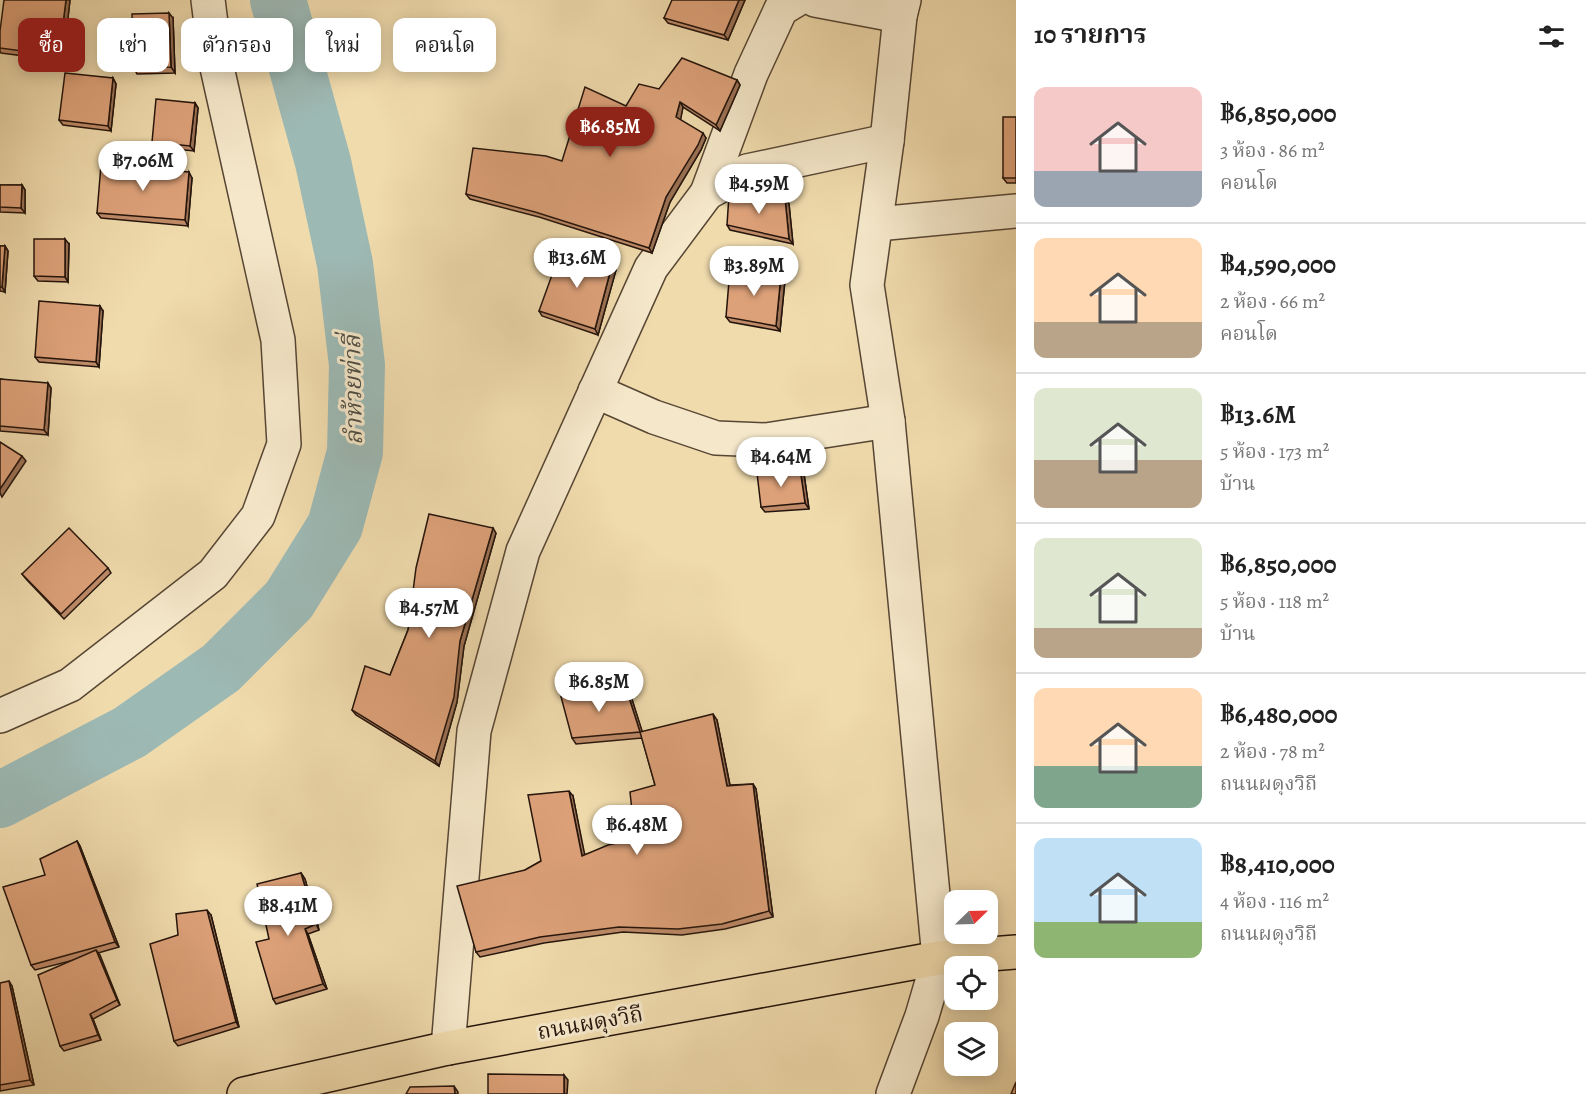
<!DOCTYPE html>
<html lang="th">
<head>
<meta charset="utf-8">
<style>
	:root { --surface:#fff; --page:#f2f2f2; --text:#222; --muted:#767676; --line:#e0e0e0; --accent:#8f2418 }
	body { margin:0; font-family:Alegreya,"Noto Serif Thai",serif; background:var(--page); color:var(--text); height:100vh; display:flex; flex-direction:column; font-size:22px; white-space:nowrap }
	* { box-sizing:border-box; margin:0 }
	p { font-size:20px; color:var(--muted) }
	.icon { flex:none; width:33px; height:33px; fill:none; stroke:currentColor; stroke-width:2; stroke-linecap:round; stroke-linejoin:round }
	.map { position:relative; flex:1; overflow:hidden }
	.panel { display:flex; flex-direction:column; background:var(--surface); width:570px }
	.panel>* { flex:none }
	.hud { position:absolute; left:18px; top:18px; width:570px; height:54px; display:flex; gap:12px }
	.needle { width:39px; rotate:67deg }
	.fabs { position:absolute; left:944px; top:890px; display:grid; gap:12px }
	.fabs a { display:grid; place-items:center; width:54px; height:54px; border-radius:12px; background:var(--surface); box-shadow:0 3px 15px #0003; font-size:30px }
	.price { position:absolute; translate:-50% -51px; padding:0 14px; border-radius:21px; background:#fff; color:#222; font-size:20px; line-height:39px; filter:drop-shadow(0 2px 3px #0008) }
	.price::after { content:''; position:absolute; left:50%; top:36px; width:18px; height:14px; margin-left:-9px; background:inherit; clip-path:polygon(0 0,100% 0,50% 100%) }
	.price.active { background:var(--accent); color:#fff }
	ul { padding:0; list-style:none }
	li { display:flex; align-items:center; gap:18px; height:150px; padding:0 18px }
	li+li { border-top:2px solid var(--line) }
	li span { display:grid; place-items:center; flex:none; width:168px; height:120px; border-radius:12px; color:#555 }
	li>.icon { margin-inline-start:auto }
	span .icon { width:72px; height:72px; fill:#fffc; stroke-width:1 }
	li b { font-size:26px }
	h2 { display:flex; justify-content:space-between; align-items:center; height:72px; padding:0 18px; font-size:26px }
	.pill { padding:0 21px; border-radius:12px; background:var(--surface); box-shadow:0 3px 15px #0003; font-size:21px; line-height:54px }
	.pill.active { background:var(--accent); color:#fff }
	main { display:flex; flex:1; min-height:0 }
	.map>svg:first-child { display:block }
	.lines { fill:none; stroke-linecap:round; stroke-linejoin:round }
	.river { stroke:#9db9b4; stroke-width:56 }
	.minor-casing { stroke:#574634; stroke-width:36 }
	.major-casing { stroke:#24140b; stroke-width:36 }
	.minor { stroke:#f5e8ca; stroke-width:33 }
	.major { stroke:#f0dbad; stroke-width:33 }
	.wall { fill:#be8a68; stroke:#24140b; stroke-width:1.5 }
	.shaded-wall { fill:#9b7155; stroke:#24140b; stroke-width:1.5 }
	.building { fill:#dda179; stroke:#24140b; stroke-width:1.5 }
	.labels { text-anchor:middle; stroke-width:6; stroke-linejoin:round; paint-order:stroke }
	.street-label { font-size:22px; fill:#24140b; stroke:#f5e8ca }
	.water-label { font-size:24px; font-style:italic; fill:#4e4e46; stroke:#f5e8ca }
</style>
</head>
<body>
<main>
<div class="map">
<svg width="1016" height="1094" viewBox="0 0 1016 1094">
	<rect width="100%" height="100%" fill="#f0dbad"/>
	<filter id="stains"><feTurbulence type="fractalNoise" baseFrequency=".00333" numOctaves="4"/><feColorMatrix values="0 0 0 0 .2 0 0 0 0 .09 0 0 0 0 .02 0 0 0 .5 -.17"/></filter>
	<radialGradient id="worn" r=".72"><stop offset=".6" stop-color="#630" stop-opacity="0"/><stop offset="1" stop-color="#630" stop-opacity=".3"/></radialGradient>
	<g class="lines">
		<path class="river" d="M0 800 130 732 221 668 289 600 335 526 355 452 357 365 345 264 323 162 278 0"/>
		<defs>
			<g id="minor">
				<path d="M815 0 900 16"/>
				<path d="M707 193 751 74 781 9 796 0"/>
				<path d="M877 224 1016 211"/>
				<path d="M595 391 654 417 716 438 766 440 888 421"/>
				<path d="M0 716 70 685 213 574 258 516 284 444 278 340 216 63 208 0"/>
				<path d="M448 1048 474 731 523 551 651 268 707 193 747 171 887 141"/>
				<path d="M893 1094 922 1016 939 958 888 421 867 285 887 141 900 16 904 0"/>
			</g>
			<path id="major" d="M244 1094 448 1048 939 958 1016 952"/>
		</defs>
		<use href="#minor" class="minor-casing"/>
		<use href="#major" class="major-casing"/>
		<use href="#minor" class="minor"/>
		<use href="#major" class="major"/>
	</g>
	<g class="wall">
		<path d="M70 0 63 61 1 53 0 51V31Z"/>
		<path d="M745 0 728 40 668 23 664 18Z"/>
		<path d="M173 18 175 73 137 74 134 68Z"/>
		<path d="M113 78 116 84 111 131 63 125 59 120Z"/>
		<path d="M737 80 740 85 720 131 683 107 680 120 706 138 701 150 670 202 652 253 539 217 470 199 466 194 562 161 626 106 659 89Z"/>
		<path d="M195 103 198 108 194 151 156 147 152 142Z"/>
		<path d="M1016 117V183H1007L1003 178Z"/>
		<path d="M192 178 188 226 101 218 97 213Z"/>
		<path d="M0 185H22L25 190V213L0 212Z"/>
		<path d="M789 204 793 244 730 230 727 225Z"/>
		<path d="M69 244 68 282 38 281 34 276Z"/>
		<path d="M0 246H5L8 251 5 292 0 291Z"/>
		<path d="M612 265 616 270 598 335 542 316 539 311Z"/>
		<path d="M781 275 785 280 780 331 730 322 726 317Z"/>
		<path d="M103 311 99 367 39 362 35 357Z"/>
		<path d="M0 379 51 388 48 435 0 431Z"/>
		<path d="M800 468 804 474 809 509 765 512 761 507Z"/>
		<path d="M496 533 464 646 457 702 439 766 356 715 352 710 390 675 408 630Z"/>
		<path d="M108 568 111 573 64 619 26 579 22 574Z"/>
		<path d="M630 693 642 732 717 720 730 785 753 784 756 789 773 917 725 929 682 935 623 932 544 943 480 957 476 952 525 870 541 861 573 796 584 855 635 839 655 785 642 738 576 744 572 738Z"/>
		<path d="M77 841 80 846 119 947 98 953 120 1005 93 1019 101 1040 64 1051 60 1046 74 960 35 970 31 965 45 875Z"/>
		<path d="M301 873 305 879 319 930 308 934 327 989 276 1004 273 999 269 939Z"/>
		<path d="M211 915 239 1027 178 1046 174 1041 178 935Z"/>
		<path d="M0 983 12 986 34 1085 0 1091Z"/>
	</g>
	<g class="shaded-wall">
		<path d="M66 0H70L63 61 59 56Z"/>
		<path d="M739 0H745L728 40 724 35Z"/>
		<path d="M169 13 173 18 175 73 171 67Z"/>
		<path d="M113 78 116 84 111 131 108 126Z"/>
		<path d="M737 80 740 85 720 131 716 125Z"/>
		<path d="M680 102 683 107 680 123 676 117Z"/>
		<path d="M195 103 198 108 194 151 190 146Z"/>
		<path d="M703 133 706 138 701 150 670 202 652 253 649 248 666 197Z"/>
		<path d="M189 172 192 178 188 226 185 220Z"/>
		<path d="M22 185 25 190V213L21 208Z"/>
		<path d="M785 198 789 204 793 244 789 239Z"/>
		<path d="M65 239 69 244 68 282 65 277Z"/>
		<path d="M5 246 8 251 5 292 2 287Z"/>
		<path d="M612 265 616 270 598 335 595 329Z"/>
		<path d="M781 275 785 280 780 331 776 326Z"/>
		<path d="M100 306 103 311 99 367 96 362Z"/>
		<path d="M48 383 51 388 48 435 44 430Z"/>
		<path d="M22 456 26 461 2 497 0 493V489Z"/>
		<path d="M800 468 804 474 809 509 805 503Z"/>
		<path d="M493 528 496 533 464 646 457 702 439 766 435 761 460 641Z"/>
		<path d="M626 688 630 693 644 737 640 732Z"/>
		<path d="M713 714 717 720 731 791 727 786Z"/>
		<path d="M753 784 756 789 773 917 769 911Z"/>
		<path d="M569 791 573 796 586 861 582 856Z"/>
		<path d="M77 841 80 846 119 947 115 942Z"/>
		<path d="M301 873 305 879 319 930 316 924Z"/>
		<path d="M207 910 211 915 239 1027 236 1022Z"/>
		<path d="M305 929 308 934 327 989 323 984Z"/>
		<path d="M96 950 100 955 120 1005 117 1000Z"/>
		<path d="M9 981 12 986 34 1085 30 1080Z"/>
		<path d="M90 1014 93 1019 101 1040 98 1035Z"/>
		<path d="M564 1075 568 1080 567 1094H564Z"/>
		<path d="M454 1086 458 1092V1094H455Z"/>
	</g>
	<g class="building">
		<path d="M4 0H66L59 56 0 48V31Z"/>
		<path d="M672 0H739L724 35 664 18Z"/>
		<path d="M169 13 171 67 134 68 132 14Z"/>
		<path d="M682 58 737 80 716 125 680 102 676 117 703 133 698 145 666 197 649 248 535 212 466 194 473 148 546 156 562 161 585 87 626 106 639 84 659 89Z"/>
		<path d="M65 73 113 78 108 126 59 120Z"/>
		<path d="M156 99 195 103 190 146 152 142Z"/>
		<rect x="1003" y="117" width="13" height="61"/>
		<path d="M101 165 189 172 185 220 97 213Z"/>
		<path d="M0 185H22L21 208 0 207Z"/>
		<path d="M729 195 785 198 789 239 727 225Z"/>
		<path d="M34 239H65V277L34 276Z"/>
		<path d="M0 246H5L2 287H0Z"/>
		<path d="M561 250 612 265 595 329 539 311Z"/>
		<path d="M730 269 781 275 776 326 726 317Z"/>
		<path d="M39 301 100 306 96 362 35 357Z"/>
		<path d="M0 379 48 383 44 430 0 426Z"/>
		<path d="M0 442 22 456 0 489Z"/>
		<path d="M800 468 805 503 761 507 757 473Z"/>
		<path d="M429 514 493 528 460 641 454 697 435 761 352 710 365 666 390 675 408 630 416 568Z"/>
		<path d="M69 528 108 568 61 614 22 574Z"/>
		<path d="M626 688 640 732 572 738 560 693Z"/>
		<path d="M713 714 727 786 753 784 769 911 722 924 678 929 619 927 540 937 476 952 457 886 525 870 541 861 528 795 569 791 582 856 608 845 635 839 630 792 655 785 640 732Z"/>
		<path d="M77 841 115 942 31 965 3 887 45 875 40 859Z"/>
		<path d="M301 873 316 924 305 929 323 984 273 999 256 942 269 939 257 884Z"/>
		<path d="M207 910 236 1022 174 1041 150 944 178 935 176 914Z"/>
		<path d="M96 950 117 1000 90 1014 98 1035 60 1046 38 975Z"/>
		<path d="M9 981 30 1080 0 1085V983Z"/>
		<path d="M488 1074 564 1075V1094H488Z"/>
		<path d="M1016 1082V1094H1011Z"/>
		<path d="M454 1086 455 1094H406L410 1087Z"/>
	</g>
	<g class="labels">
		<g class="street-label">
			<text transform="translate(590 1022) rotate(-10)" y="8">ถนนผดุงวิถี</text>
		</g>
		<g class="water-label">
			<text transform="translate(353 390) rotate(-91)" y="8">ลำห้วยท่าลี่</text>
		</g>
	</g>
	<rect width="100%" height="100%" filter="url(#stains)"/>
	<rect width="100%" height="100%" fill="url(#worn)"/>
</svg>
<div class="fabs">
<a><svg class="needle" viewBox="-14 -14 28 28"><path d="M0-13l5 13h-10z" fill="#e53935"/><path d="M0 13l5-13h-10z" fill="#767676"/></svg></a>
<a><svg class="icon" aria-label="locate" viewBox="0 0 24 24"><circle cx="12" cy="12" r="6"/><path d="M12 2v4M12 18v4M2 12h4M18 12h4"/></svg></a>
<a><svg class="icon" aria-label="layers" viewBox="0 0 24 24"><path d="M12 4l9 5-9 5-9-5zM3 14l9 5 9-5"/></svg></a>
</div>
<b class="price active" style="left:610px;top:158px">฿6.85M</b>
<b class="price" style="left:143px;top:192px">฿7.06M</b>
<b class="price" style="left:759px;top:215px">฿4.59M</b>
<b class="price" style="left:577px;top:289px">฿13.6M</b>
<b class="price" style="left:754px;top:297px">฿3.89M</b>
<b class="price" style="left:781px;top:488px">฿4.64M</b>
<b class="price" style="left:429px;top:639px">฿4.57M</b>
<b class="price" style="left:599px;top:713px">฿6.85M</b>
<b class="price" style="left:637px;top:856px">฿6.48M</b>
<b class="price" style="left:288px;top:937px">฿8.41M</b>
<div class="hud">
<a class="pill active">ซื้อ</a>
<a class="pill">เช่า</a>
<a class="pill">ตัวกรอง</a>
<a class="pill">ใหม่</a>
<a class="pill">คอนโด</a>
</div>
</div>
<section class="panel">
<h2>10 รายการ<svg class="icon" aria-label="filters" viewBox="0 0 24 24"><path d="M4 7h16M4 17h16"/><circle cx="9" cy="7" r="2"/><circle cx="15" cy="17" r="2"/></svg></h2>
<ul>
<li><span style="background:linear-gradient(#f6c9c9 70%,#9aa5b1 0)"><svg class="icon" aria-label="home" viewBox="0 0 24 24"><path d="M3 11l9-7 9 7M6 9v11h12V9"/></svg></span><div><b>฿6,850,000</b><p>3 ห้อง · 86 m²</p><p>คอนโด</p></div></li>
<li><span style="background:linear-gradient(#ffd9b3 70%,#b9a48a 0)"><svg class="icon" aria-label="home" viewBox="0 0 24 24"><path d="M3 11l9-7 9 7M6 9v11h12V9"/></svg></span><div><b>฿4,590,000</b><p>2 ห้อง · 66 m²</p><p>คอนโด</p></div></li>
<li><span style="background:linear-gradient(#dfe7d0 60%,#b9a48a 0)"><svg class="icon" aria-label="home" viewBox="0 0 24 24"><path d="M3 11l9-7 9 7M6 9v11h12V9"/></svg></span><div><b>฿13.6M</b><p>5 ห้อง · 173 m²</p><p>บ้าน</p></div></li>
<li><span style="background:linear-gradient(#dfe7d0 75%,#b9a48a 0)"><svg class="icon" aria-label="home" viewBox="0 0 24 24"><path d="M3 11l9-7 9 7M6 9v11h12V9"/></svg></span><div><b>฿6,850,000</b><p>5 ห้อง · 118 m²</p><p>บ้าน</p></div></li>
<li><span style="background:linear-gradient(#ffd9b3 65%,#7fa58c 0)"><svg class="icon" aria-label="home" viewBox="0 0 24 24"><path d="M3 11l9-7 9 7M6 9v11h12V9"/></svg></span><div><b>฿6,480,000</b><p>2 ห้อง · 78 m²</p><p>ถนนผดุงวิถี</p></div></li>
<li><span style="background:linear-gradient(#bfe0f5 70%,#8fb573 0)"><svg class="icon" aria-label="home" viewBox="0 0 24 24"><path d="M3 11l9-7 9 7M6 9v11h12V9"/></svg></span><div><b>฿8,410,000</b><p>4 ห้อง · 116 m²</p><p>ถนนผดุงวิถี</p></div></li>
</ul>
</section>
</main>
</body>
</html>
